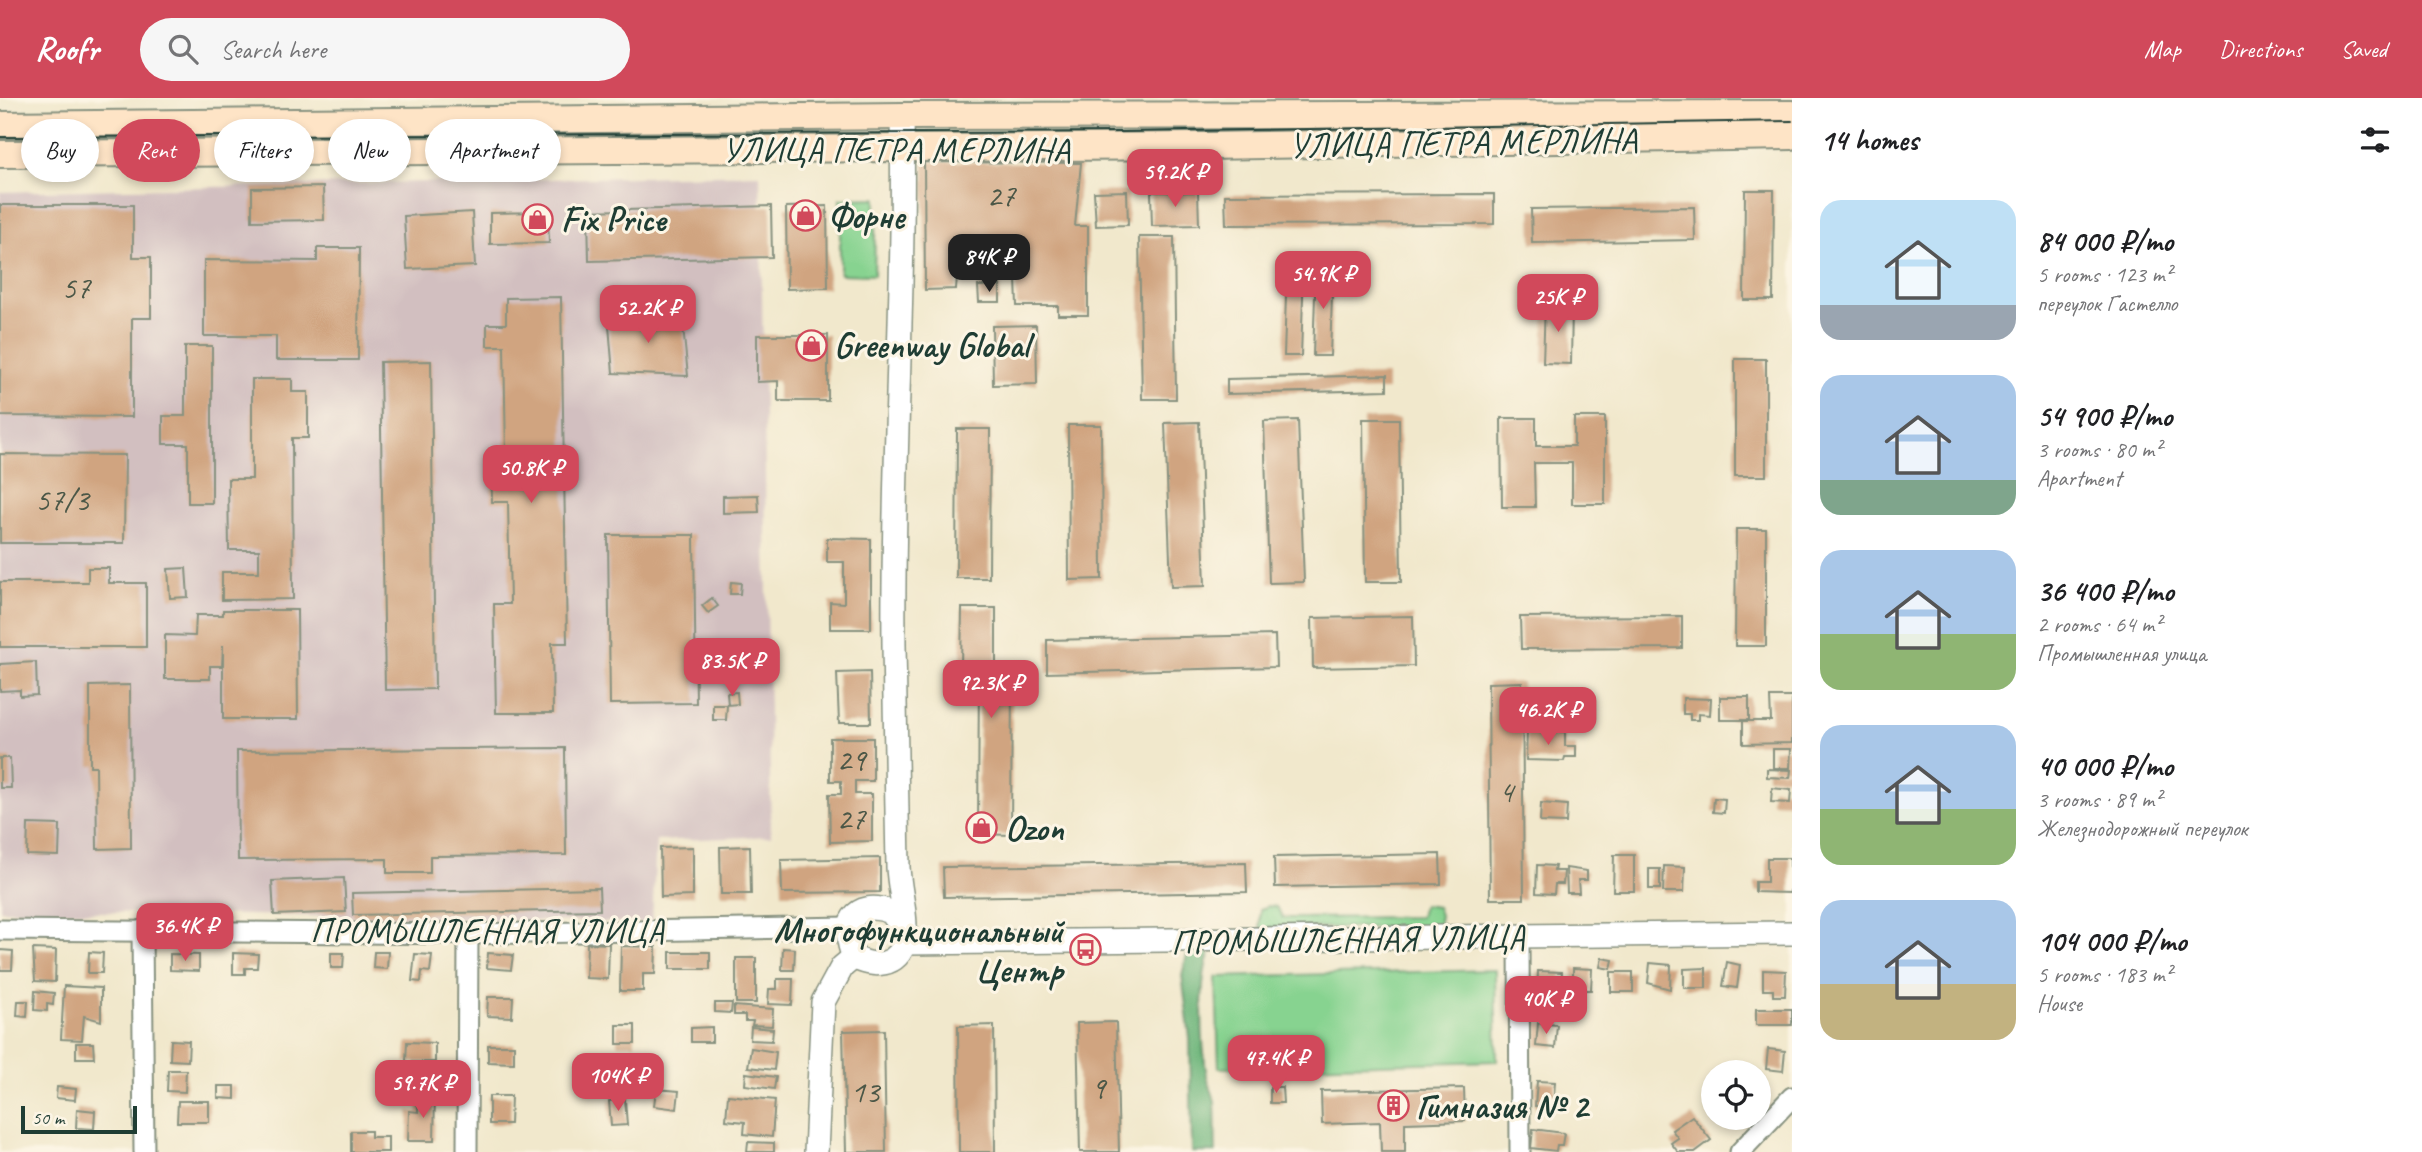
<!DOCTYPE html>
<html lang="en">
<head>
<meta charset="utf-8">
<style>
	:root { --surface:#fff; --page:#f6f6f6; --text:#202124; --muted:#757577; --accent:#d1495b }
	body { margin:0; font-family:Caveat,sans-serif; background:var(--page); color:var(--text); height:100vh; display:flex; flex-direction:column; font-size:26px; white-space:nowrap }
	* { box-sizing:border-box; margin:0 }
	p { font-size:23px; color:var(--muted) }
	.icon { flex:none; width:38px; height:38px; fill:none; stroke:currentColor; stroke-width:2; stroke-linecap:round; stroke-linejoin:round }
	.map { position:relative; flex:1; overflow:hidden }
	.panel { display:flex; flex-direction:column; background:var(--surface); width:630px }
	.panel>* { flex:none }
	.hud { position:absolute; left:21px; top:21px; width:665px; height:63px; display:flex; gap:14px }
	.fabs { position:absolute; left:1701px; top:962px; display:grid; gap:14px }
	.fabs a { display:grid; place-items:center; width:70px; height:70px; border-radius:50%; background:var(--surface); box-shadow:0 4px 10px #0003; font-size:35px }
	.scale { position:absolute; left:21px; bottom:18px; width:116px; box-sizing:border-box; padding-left:7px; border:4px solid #1f3d34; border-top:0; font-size:19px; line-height:24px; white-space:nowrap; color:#1f3d34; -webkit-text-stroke:5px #fcf5e5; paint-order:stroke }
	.price { position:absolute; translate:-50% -60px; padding:0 16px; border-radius:14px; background:var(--accent); color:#fff; font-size:23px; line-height:46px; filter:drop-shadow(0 2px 4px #0008) }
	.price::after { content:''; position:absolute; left:50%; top:42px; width:21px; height:16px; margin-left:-10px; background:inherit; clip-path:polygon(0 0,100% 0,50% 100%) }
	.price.selected { background:#222; color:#fff }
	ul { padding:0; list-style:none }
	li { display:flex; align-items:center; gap:21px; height:175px; padding:0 28px }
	li span { display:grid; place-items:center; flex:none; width:196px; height:140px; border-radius:21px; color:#555 }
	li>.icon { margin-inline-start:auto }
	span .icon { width:84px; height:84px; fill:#fffc; stroke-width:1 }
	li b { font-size:30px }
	h2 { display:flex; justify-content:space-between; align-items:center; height:84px; padding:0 28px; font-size:30px }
	.pill { padding:0 24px; border-radius:32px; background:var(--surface); box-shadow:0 4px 10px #0003; font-size:24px; line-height:63px }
	.pill.selected { background:var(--accent); color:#fff }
	header { display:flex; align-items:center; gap:42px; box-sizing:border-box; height:98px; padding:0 35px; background:var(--accent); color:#fff }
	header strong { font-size:33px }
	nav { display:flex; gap:38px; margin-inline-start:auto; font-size:24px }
	.search { width:490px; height:63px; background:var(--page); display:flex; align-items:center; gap:18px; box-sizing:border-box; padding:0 24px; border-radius:38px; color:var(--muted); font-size:26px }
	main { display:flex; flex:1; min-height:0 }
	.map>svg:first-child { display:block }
	.industrial { fill:#d2bfc0 }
	.green { fill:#87d390; stroke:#538862; stroke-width:2 }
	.forest { fill:#6db57a; stroke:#467957; stroke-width:2 }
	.building { fill:#d0a480 }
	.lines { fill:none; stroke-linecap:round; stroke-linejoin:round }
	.minor-casing { stroke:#889280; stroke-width:23 }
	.tertiary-casing { stroke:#889280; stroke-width:26 }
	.secondary-casing { stroke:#889280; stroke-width:30 }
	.minor { stroke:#fff; stroke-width:19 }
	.tertiary { stroke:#fff; stroke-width:23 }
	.secondary { stroke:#fee4c6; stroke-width:26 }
	.tram { stroke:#1f3d34; stroke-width:2 }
	.labels { text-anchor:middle; stroke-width:6; stroke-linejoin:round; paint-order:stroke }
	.number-label { font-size:32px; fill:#4b5747 }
	.street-label { font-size:35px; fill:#1f3d34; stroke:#fcf5e5 }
	.poi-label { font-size:35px; font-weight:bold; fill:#1f3d34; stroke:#fcf5e5; text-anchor:start }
</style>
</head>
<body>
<header>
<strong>Roofr</strong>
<div class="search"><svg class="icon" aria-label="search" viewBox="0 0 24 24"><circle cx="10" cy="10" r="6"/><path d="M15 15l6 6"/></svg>Search here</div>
<nav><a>Map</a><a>Directions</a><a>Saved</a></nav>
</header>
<main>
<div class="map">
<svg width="1792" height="1054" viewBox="0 0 1792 1054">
	<rect width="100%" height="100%" fill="#fcf5e5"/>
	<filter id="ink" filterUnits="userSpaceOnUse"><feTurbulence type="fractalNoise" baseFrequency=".0143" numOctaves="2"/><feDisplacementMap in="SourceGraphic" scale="14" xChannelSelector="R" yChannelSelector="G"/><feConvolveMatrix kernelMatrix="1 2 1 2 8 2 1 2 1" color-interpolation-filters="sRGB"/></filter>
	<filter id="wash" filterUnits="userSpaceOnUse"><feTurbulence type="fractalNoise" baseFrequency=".00686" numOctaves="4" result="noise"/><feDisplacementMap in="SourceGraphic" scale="28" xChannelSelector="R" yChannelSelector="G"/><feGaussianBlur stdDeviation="1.57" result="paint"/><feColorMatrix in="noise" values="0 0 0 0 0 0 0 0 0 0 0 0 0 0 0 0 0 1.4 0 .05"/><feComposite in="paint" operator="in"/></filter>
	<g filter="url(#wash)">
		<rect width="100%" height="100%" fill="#f1e8cc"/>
		<path class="industrial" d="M760 76 771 738 656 743 652 825 0 812V94Z"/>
		<g class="green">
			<path d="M876 100 874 177 840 176V101Z"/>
			<path d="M1423 807 1437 809 1440 817 1438 829 1260 830V811L1269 808 1277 809 1283 820 1420 819Z"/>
			<path d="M1495 872 1497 963 1219 970 1216 879Z"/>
		</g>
		<path class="forest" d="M1205 850 1210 856C1198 879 1202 951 1207 979 1209 988 1214 996 1215 1005 1216 1021 1215 1038 1216 1054H1192L1190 940 1182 877 1188 853Z"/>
		<g id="blocks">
			<g class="building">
				<path d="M924 64 1081 65 1075 128H1088V217H1058V208H1017L1016 180 957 179 956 191 925 192Z"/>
				<path d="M323 89 324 122 252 123V90Z"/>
				<path d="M1745 92H1774L1773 202H1744Z"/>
				<path d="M1127 93 1128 127 1096 128 1094 94Z"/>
				<path d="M1151 94H1198L1199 127 1152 128Z"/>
				<path d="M1494 96V126L1226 127 1225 97Z"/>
				<path d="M0 107H133V159H151V220H132V319L0 318Z"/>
				<path d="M771 108 772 159 589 163 588 113Z"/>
				<path d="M827 108 828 190 787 191 786 109Z"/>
				<path d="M1694 109 1695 142 1532 145 1531 111Z"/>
				<path d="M472 114 475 168 407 171 404 118Z"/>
				<path d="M548 114 549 145 490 146V115Z"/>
				<path d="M1139 139H1174L1176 301H1142Z"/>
				<path d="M317 150H359L358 262H276V238H204V162L317 163Z"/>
				<path d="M1287 168 1304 169 1301 258H1284Z"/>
				<path d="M1316 168H1333L1330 258H1313Z"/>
				<path d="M1000 187V204H979L978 188Z"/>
				<path d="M561 199 567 545H552L553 615H496L494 506H510L508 404H492L491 356H506L504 248H487V226H506V200Z"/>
				<path d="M1545 206 1572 207 1571 266 1543 265Z"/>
				<path d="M608 216 682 219 688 278 613 275Z"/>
				<path d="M1036 227 1037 286 993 287 992 228Z"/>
				<path d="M757 237H828V303H778V283L757 284Z"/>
				<path d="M185 248H212V405H188V346H163V318H185Z"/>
				<rect x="1735" y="261" width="31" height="117"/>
				<path d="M431 263 435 591 385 592 380 264Z"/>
				<path d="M1387 277V292L1227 296V281Z"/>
				<path d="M252 281H292V294H308V340H292L293 501 222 502V474H259V452H229L228 381H252Z"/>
				<path d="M1574 319H1605V406H1572V365H1534L1535 409H1502L1501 320H1536V348H1574Z"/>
				<path d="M1363 321H1399L1401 484H1365Z"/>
				<path d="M1298 322 1304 484 1269 485 1264 323Z"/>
				<path d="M1199 324 1205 488 1171 489 1165 325Z"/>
				<path d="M1068 327H1101L1102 481 1069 482Z"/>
				<path d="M957 331H990L989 480H956Z"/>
				<path d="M0 356 125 357 124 445H0Z"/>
				<path d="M758 397 759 414 723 415V398Z"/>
				<path d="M1736 431H1766V548H1735Z"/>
				<path d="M608 437H694L696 605 610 606Z"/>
				<path d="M827 440 871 441V531H830V504L844 505V464H827Z"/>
				<path d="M88 470H109V485H146V549H0V484H88Z"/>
				<path d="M186 470 188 499 170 500 168 471Z"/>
				<path d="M731 484 741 485 740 496H730Z"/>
				<path d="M712 500 718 508 708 515 702 508Z"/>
				<path d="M962 510H996V570H1012L1011 737 978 736 979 570H961Z"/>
				<path d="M223 512H297L298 621H223V547L222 568H210V581H165V537L195 538 196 517H223Z"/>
				<path d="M1413 518 1414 568 1313 570 1312 520Z"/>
				<path d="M1682 518V550L1521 551 1520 519Z"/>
				<path d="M1275 537 1276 569 1047 575V542Z"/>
				<path d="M36 564 37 597 20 598V592L0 593V566Z"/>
				<path d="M870 574 871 625H839L837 575Z"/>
				<path d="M1522 584 1524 801H1490L1488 585Z"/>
				<path d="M130 587 131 750 97 751 96 668H90V588Z"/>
				<path d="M737 594 738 606 728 607 727 595Z"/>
				<rect x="1720" y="599" width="29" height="23"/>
				<path d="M1770 599H1792V645L1743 646V623H1771Z"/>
				<path d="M1683 600 1711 601 1710 617 1698 616V622H1690V616H1683Z"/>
				<path d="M713 607H727L726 622H713Z"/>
				<path d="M1527 633 1565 634V648H1576V659H1565L1564 663 1526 662Z"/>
				<path d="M830 640H873V683H855V696H872V743L830 744 829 696H841V683H830Z"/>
				<path d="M565 650 566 757 430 758V775H387V761L238 762 237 653Z"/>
				<path d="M1773 651H1791L1790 670H1773Z"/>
				<path d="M0 660H10L11 690H0Z"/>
				<path d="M1767 671 1791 672 1790 680 1767 679Z"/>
				<path d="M1772 690 1791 692 1790 705 1771 704Z"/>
				<path d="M1714 700 1725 701 1724 715 1713 714Z"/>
				<path d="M1541 705 1567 707 1566 725 1540 724Z"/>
				<path d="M28 726 60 727 59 758 27 757Z"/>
				<path d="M750 748 751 796H721L720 749Z"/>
				<path d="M693 749V798L661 799 660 750Z"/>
				<path d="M1440 756 1441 786 1275 789 1274 759Z"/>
				<path d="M1614 757H1634V793H1613Z"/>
				<path d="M880 760V794L782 795 781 762Z"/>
				<path d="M1767 760H1790V795L1755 794V784H1767Z"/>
				<path d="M1246 765 1247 794 944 799 943 769Z"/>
				<path d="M1537 767 1555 768 1554 773H1564L1563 786H1555L1554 796 1536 795Z"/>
				<path d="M1664 768 1685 769 1684 794H1663Z"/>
				<path d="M1566 770 1587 773V782H1578L1579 795H1567Z"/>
				<rect x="1649" y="771" width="11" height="20"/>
				<path d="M344 780 346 814 274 817 272 783Z"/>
				<path d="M599 790 600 812 353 817 352 795Z"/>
				<path d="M587 845 609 846 608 881 586 880Z"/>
				<path d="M621 848 656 849 655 876H643V893H620Z"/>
				<path d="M783 850 795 851 794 872H782Z"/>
				<path d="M33 851 56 852 55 884 35 883Z"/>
				<path d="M0 852 13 853 12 872H0Z"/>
				<path d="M89 854 103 855 102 875H88Z"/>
				<path d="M374 854H388L387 871 373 870Z"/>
				<rect x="670" y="854" width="40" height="17"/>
				<path d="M233 855 258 856 257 870H245V876H233Z"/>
				<path d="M331 855H344L343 870H331Z"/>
				<path d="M488 855 513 857 511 872 487 870Z"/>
				<path d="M170 856 199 857V873L170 872Z"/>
				<path d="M415 856 432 857 430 874 422 873 421 884 412 883Z"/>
				<rect x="736" y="860" width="20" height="45"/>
				<path d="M1602 860 1613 862 1611 871 1600 869Z"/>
				<path d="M1727 864 1740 867 1737 890 1723 888Z"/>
				<path d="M1650 865 1671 867 1670 891 1648 885Z"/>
				<path d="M1573 870 1592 871 1591 892H1573Z"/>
				<path d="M1706 870V890H1684V871Z"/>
				<path d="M1763 872 1786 873 1785 898H1773V892H1763Z"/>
				<path d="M1538 873 1562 874 1560 898 1537 896Z"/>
				<rect x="1611" y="874" width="22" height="20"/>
				<path d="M777 881H793L792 907 768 906 769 891H777Z"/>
				<path d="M64 888 101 890V923L84 918 82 942 61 941Z"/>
				<path d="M35 893 54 895 53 907 47 906V913L34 912Z"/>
				<path d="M488 899H513L512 919 487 918Z"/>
				<path d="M18 903H28L27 919 17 918Z"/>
				<path d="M715 905H732L731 915 715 914Z"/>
				<path d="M734 908 773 911 772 928 752 927 753 923H745V917H734Z"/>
				<rect x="1756" y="911" width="36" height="16"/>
				<path d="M1116 924 1119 1054H1080L1077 925Z"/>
				<path d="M1538 925 1557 927 1555 950 1536 948Z"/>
				<rect x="617" y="927" width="18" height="19"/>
				<path d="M994 927 995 1054H959L958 928Z"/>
				<path d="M712 929V944H691V930Z"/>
				<path d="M751 929 773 931 772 943 750 942Z"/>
				<path d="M884 932 886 1054H846L843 933Z"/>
				<path d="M171 942 189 943 188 963 170 962Z"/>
				<path d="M407 944 435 945V964H406Z"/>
				<path d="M76 945H93L94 960H76Z"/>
				<path d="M488 947H514V965L488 964Z"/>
				<path d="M751 950 776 954 774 972 748 969Z"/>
				<path d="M1768 951 1785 953 1783 973 1766 971Z"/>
				<path d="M168 972H186L185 994 167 993Z"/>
				<path d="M746 975 776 979 774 991 745 987Z"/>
				<path d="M416 976H436L435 990H415Z"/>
				<path d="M1537 983 1555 984 1553 1010 1535 1008Z"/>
				<path d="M218 988H235V1001L218 1000Z"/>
				<path d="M57 989 76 991 75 1002 56 1000Z"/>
				<path d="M1270 989H1282L1283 1005H1270Z"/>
				<path d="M407 990 408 1001 389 1002 388 991Z"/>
				<path d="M1464 990 1465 1023 1405 1025V1054H1381L1380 1024 1322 1026 1321 993Z"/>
				<path d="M656 991 679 993 677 1011 654 1008Z"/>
				<path d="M418 996 435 997 434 1043H408L409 1013 418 1014Z"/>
				<path d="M728 997 775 1002 772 1039 744 1036 745 1024 726 1022Z"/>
				<path d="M489 998H511L510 1026H489Z"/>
				<path d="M625 1001 627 1027 611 1028 609 1003Z"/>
				<path d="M178 1003H209V1024H177Z"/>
				<path d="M77 1011 95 1013 94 1031 76 1030Z"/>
				<path d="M1692 1018 1711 1042 1695 1054H1678L1671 1045 1678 1040 1672 1032Z"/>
				<path d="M1533 1031 1564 1035 1562 1047H1557L1556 1053 1531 1050Z"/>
				<path d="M351 1033H371V1039H388V1054H351Z"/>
				<path d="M748 1044 774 1045V1054H747Z"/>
			</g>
		</g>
	</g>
	<g filter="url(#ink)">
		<use href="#blocks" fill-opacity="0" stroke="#889280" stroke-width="2"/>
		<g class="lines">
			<defs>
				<g id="minor">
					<path d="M0 832 468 836 848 829"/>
					<path d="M142 832 144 1054"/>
					<path d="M1519 839 1520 1054"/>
					<path d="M467 1054 468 836"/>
					<path d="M1740 1054 1792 999"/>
				</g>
				<g id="tertiary">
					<path d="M902 18C905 195 892 371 894 547 895 621 897 695 898 769 899 793 908 820 904 843 900 869 872 870 854 859 840 828 854 800 891 814L904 832"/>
					<path d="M904 845 1792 835"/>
					<path d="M816 1054 823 904 842 869 854 859"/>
				</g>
				<g id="secondary">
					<path d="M0 27 902 18 1792 16"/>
					<path d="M0 56 1206 48 1792 38"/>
				</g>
			</defs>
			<use href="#minor" class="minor-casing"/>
			<use href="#tertiary" class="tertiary-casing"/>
			<use href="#secondary" class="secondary-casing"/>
			<use href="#minor" class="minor"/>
			<use href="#tertiary" class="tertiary"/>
			<use href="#secondary" class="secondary"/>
			<path class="tram" d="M0 39 1122 34 1792 23"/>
		</g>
	</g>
	<defs>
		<symbol id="shop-ring" viewBox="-11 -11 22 22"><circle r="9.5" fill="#fcf5e5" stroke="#d1495b" stroke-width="1.5"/><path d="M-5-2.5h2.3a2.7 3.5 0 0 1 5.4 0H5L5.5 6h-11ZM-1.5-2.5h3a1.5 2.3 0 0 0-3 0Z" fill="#d1495b"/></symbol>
		<symbol id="bus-ring" viewBox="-11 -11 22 22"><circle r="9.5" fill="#fcf5e5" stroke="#d1495b" stroke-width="1.5"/><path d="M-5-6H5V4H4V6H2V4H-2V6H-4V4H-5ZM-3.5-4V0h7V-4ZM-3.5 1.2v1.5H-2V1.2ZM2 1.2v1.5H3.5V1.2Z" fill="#d1495b"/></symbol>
		<symbol id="building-ring" viewBox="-11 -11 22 22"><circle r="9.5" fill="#fcf5e5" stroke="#d1495b" stroke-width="1.5"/><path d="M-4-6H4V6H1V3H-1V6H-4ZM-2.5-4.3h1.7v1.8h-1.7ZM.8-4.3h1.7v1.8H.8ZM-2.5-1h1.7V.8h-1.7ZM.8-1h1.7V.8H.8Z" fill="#d1495b"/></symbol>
	</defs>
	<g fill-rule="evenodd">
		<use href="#shop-ring" x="788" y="100" width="35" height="35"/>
		<use href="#shop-ring" x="520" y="104" width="35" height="35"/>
		<use href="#shop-ring" x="794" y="230" width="35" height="35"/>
		<use href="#shop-ring" x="964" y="712" width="35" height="35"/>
		<use href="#bus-ring" x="1068" y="834" width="35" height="35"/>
		<use href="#building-ring" x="1376" y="990" width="35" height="35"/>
	</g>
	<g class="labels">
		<g class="number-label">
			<text x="1001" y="108">27</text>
			<text x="76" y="200">57</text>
			<text x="62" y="412">57/3</text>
			<text x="851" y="672">29</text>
			<text x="1506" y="704">4</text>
			<text x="851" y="731">27</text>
			<text x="1098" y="1000">9</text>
			<text x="865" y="1004">13</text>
		</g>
		<g class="street-label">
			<text transform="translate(1463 44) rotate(-1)" y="12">УЛИЦА ПЕТРА МЕРЛИНА</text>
			<text x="896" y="63">УЛИЦА ПЕТРА МЕРЛИНА</text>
			<text x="487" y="844">ПРОМЫШЛЕННАЯ УЛИЦА</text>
			<text transform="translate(1348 841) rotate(-1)" y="12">ПРОМЫШЛЕННАЯ УЛИЦА</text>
		</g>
		<g class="poi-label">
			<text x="828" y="130">Форне</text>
			<text x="561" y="133">Fix Price</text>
			<text x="834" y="259">Greenway Global</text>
			<text x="1005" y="742">Ozon</text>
			<text x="1063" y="844" text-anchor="end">Многофункциональный<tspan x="1063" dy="40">Центр</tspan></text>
			<text x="1416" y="1020">Гимназия № 2</text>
		</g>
	</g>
</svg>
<div class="fabs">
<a><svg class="icon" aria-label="locate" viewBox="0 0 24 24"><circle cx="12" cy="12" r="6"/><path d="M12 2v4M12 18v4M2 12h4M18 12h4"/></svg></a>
</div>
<div class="scale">50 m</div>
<b class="price" style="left:1175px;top:111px">59.2K ₽</b>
<b class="price selected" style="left:989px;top:196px">84K ₽</b>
<b class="price" style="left:1323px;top:213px">54.9K ₽</b>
<b class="price" style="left:1558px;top:236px">25K ₽</b>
<b class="price" style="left:648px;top:247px">52.2K ₽</b>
<b class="price" style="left:531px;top:407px">50.8K ₽</b>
<b class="price" style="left:732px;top:600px">83.5K ₽</b>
<b class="price" style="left:991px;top:622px">92.3K ₽</b>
<b class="price" style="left:1548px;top:649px">46.2K ₽</b>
<b class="price" style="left:185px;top:865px">36.4K ₽</b>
<b class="price" style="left:1546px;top:938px">40K ₽</b>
<b class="price" style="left:1276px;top:997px">47.4K ₽</b>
<b class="price" style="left:618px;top:1015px">104K ₽</b>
<b class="price" style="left:423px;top:1022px">59.7K ₽</b>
<div class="hud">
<a class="pill">Buy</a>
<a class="pill selected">Rent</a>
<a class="pill">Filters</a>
<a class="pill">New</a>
<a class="pill">Apartment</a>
</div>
</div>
<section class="panel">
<h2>14 homes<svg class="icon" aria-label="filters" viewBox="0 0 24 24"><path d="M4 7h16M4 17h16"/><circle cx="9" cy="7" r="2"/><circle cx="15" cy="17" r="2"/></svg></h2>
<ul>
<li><span style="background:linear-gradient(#bfe0f5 75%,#9aa5b1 0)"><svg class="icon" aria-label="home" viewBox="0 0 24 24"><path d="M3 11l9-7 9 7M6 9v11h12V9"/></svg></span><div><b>84 000 ₽/mo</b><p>5 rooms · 123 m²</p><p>переулок Гастелло</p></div></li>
<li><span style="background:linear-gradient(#a9c7e8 75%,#7fa58c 0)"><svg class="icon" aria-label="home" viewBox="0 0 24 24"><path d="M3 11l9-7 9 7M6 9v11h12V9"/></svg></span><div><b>54 900 ₽/mo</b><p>3 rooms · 80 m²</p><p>Apartment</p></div></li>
<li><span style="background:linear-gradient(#a9c7e8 60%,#8fb573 0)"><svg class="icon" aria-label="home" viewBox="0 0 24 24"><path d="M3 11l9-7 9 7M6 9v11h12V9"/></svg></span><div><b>36 400 ₽/mo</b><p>2 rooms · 64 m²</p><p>Промышленная улица</p></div></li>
<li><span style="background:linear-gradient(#a9c7e8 60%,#8fb573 0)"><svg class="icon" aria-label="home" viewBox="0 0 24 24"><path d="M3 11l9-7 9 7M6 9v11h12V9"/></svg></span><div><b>40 000 ₽/mo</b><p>3 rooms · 89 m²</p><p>Железнодорожный переулок</p></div></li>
<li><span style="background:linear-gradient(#a9c7e8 60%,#c2b280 0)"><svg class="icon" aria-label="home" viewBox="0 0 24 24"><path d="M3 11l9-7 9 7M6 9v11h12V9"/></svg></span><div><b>104 000 ₽/mo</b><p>5 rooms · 183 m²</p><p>House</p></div></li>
</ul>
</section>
</main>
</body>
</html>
